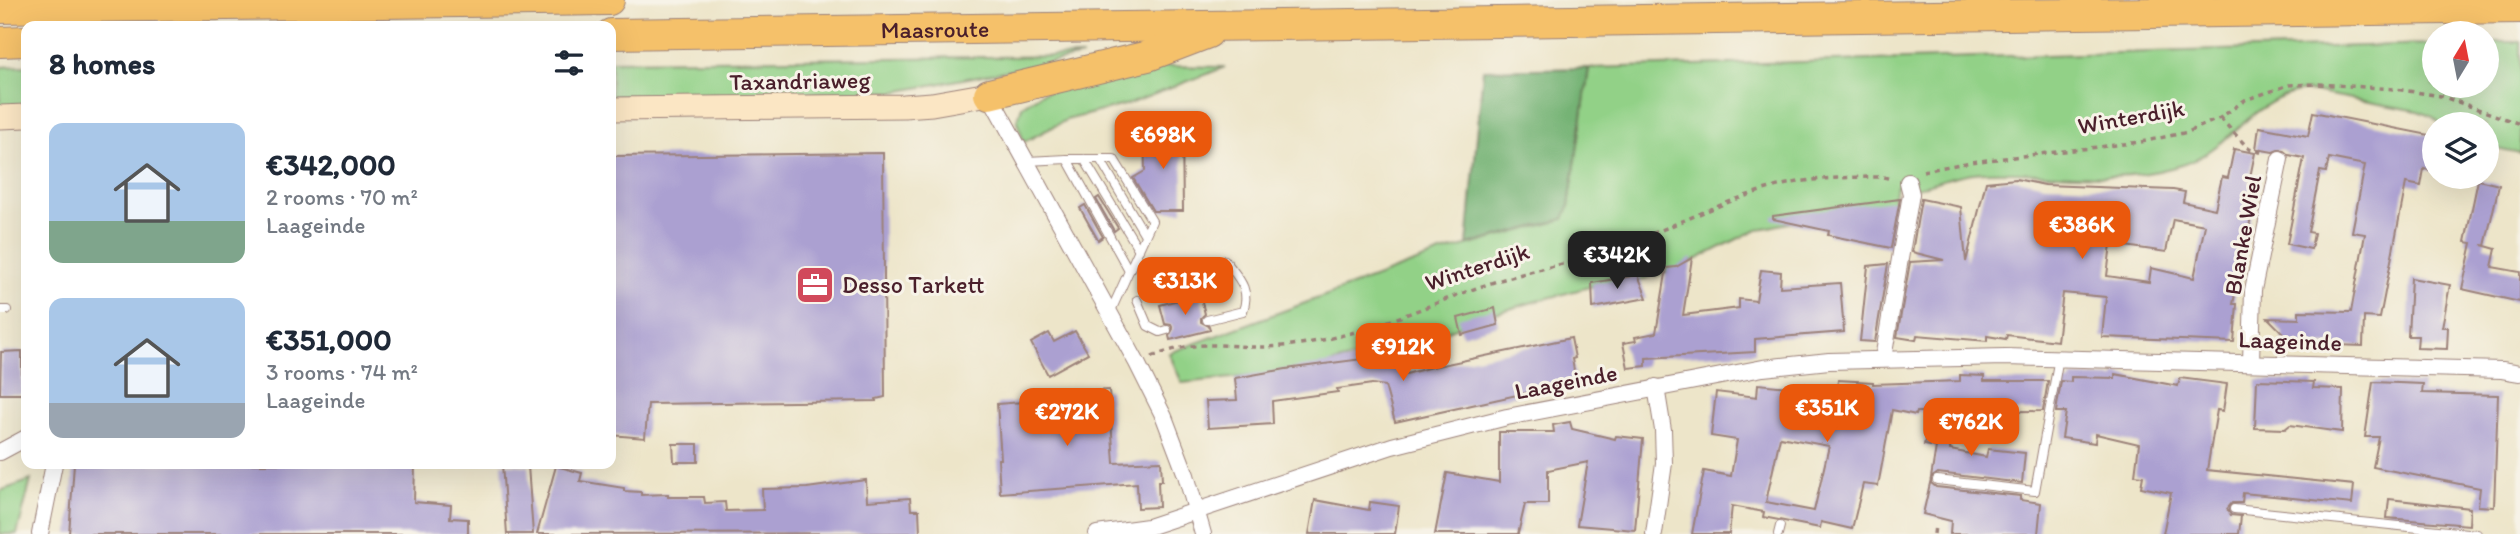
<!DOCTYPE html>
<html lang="en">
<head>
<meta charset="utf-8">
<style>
	:root { --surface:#fff; --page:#f2f2f3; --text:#1f2937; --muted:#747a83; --accent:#ea580c }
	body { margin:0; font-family:Itim,sans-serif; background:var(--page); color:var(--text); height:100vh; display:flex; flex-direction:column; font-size:26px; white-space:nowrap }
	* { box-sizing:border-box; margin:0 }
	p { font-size:23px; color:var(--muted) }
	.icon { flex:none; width:38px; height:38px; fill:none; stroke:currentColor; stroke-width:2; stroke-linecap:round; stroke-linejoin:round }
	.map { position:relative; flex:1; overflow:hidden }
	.drawer { position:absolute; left:21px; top:21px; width:595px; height:448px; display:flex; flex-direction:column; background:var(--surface); border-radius:14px; box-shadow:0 7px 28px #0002 }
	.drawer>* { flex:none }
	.needle { width:46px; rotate:10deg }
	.controls { position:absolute; left:2422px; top:21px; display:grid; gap:14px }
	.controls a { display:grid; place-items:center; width:77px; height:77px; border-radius:50%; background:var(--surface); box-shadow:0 7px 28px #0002; font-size:35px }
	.price { position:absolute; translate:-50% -60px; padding:0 16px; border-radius:14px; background:var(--accent); color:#fff; font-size:23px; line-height:46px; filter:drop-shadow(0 2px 4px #0008) }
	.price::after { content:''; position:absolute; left:50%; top:42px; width:21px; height:16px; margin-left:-10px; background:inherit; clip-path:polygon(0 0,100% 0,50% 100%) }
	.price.selected { background:#222; color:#fff }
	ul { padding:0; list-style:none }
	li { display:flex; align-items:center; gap:21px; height:175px; padding:0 28px }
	li span { display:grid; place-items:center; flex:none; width:196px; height:140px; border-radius:14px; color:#555 }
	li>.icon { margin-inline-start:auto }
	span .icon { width:84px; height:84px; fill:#fffc; stroke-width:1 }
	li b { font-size:30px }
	h2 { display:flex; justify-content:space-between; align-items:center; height:84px; padding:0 28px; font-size:30px }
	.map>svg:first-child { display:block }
	.green { fill:#92d187; stroke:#6e7859; stroke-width:2 }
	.forest { fill:#75b374; stroke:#606950; stroke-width:2 }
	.building { fill:#aba0d1; fill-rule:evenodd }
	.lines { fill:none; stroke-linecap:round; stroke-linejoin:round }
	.service-casing { stroke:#9c827a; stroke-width:10 }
	.minor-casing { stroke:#9c827a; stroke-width:18 }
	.secondary-casing { stroke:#9c827a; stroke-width:25 }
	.motorway-casing { stroke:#9c827a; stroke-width:32 }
	.path { stroke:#9c827a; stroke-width:3.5; stroke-dasharray:5 5; stroke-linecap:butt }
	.service { stroke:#fff; stroke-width:8 }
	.minor { stroke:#fff; stroke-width:16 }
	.secondary { stroke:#fbe6c4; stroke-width:23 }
	.motorway { stroke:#f5c16b; stroke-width:30 }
	.labels { text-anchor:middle; stroke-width:6; stroke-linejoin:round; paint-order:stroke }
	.street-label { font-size:24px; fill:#4a1f2b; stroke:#f7f3e8 }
	.poi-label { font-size:24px; fill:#4a1f2b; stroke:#f7f3e8; text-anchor:start }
</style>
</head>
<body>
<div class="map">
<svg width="2520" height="534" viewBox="0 0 2520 534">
	<rect width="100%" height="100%" fill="#f7f3e8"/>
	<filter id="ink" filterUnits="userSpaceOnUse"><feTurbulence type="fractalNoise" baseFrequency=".0143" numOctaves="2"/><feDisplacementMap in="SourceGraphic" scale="14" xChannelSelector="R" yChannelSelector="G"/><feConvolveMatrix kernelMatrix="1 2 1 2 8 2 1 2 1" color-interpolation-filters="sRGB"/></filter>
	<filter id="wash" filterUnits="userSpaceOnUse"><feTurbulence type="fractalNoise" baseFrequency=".00686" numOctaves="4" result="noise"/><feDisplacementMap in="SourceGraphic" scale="28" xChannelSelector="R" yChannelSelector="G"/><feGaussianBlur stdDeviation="1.57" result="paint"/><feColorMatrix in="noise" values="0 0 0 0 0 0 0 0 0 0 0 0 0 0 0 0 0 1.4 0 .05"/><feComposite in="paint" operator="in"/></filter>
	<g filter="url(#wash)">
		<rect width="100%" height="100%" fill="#ede5c9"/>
		<g class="green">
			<path d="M2487 42H2520V153L2487 146V124H2441L2433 117 2418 111 2308 91C2259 94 2236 139 2196 159 2189 163 2179 166 2171 168 2111 185 2047 169 1985 172 1960 173 1937 182 1913 189L1914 179 1896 186 1892 205 1830 219 1788 223 1755 230 1680 268 1626 284 1593 286 1533 302 1486 316 1434 336 1304 371 1182 383 1169 353 1441 253 1554 222 1569 206 1589 68 2434 44V86H2487Z"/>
			<path d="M1083 56 895 92 611 97V61Z"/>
			<path d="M26 66V107H0V67Z"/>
			<path d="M1156 66 1225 67 1129 104 1066 120 1024 142 1017 122 1022 106 1042 93Z"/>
			<path d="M31 480 17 534H0V491Z"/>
		</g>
		<path class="forest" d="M1589 68 1569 206 1564 219 1467 245 1483 70Z"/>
		<g id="blocks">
			<g class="building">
				<path d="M2313 112 2434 136V171L2424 169 2421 186 2406 183 2380 318 2364 317 2363 346 2282 343 2283 333 2268 318 2299 319V311L2351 312 2365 234 2352 232 2365 165 2329 158 2326 172 2320 171 2308 232 2314 233 2311 249 2287 244 2304 158 2289 155 2281 149 2273 152 2256 149 2259 127 2308 136Z"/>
				<path d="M1182 130 1183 211H1153L1133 178 1145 171 1144 131Z"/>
				<path d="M2234 149 2255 153 2249 182 2258 184 2233 304H2237L2234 342 2102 337 2106 297 2063 293 2057 341 2007 335 2006 339 1987 336V341L1917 335 1916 340 1897 337 1910 262 1944 260 1912 252 1921 199 1961 207 1966 262 1986 182 2016 179 2045 185 2173 190 2185 192 2183 202 2215 209 2222 177 2228 178ZM2173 219 2205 225 2194 278 2151 268 2149 282 2107 276 2111 244 2166 252Z"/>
				<path d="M883 153 885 397 876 399V401L648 404 645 438 611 435V156Z"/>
				<path d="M2478 180 2499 185 2485 246 2482 245 2496 249 2492 267 2520 272V302L2462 289 2472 243 2465 242Z"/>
				<path d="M1099 197 1118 228 1114 231 1096 199Z"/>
				<path d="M1900 199 1891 248 1828 235 1829 231 1773 219V216Z"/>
				<path d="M1085 205 1103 237 1098 240 1080 208Z"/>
				<path d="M1692 258 1683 315 1739 308V299L1756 301 1761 270 1781 272 1780 287 1840 283 1844 332 1755 339V352L1646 358V366L1628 368 1623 343 1636 341 1635 337 1656 333 1667 268 1676 267Z"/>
				<path d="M1888 264 1875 342 1860 341 1868 266Z"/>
				<path d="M1638 275 1647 298 1593 308 1592 283Z"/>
				<path d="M2411 278 2450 285 2442 327H2448L2447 349 2417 348 2418 336H2408Z"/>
				<path d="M1200 294 1205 314 1201 318V322L1209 326 1210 330 1170 340 1169 336 1173 329 1171 325 1165 324 1160 305Z"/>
				<path d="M1495 308 1498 325 1462 335 1458 318Z"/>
				<path d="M1075 331 1088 353 1048 375 1031 343 1049 333 1054 342Z"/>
				<path d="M1571 338 1575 358 1572 359 1576 382 1395 422 1385 386 1372 384 1337 389 1338 392 1272 401 1273 424 1208 428 1206 401 1237 400 1235 378 1286 369 1400 354 1403 375 1428 368Z"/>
				<path d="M22 351V394H0L1 352Z"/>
				<path d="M2115 374 2178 386 2180 378 2227 384 2223 411 2217 410 2207 470 2354 485 2352 504 2243 493 2242 503H2232L2227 509 2231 515 2241 516 2239 534H2163L2171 493 2141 487 2143 476 2135 475 2139 444 2096 434 2095 443 2062 438 2066 412H2056L2061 381 2071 382V377L2115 378Z"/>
				<path d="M1960 375 1984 376V381H2048L2043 411 1917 412 1916 415 1892 410 1878 486 1863 484 1852 529 1821 522 1820 528 1763 517 1764 512 1732 506 1729 534H1692L1704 471 1731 476 1737 440 1711 436 1716 392 1757 397 1758 384 1799 388 1800 383 1837 388 1838 380 1873 382V384L1960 381ZM1780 437 1829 446 1814 511 1766 502Z"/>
				<path d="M2257 380 2314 382 2313 388 2343 389 2342 432 2290 425 2285 429 2255 428Z"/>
				<path d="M2373 382 2423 384 2422 393 2498 395 2494 507 2478 506 2480 488 2373 467 2379 437H2365Z"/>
				<path d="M1109 390 1114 463 1161 461 1162 481H1158L1159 507 1138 508 1137 483 1000 493 998 459H1001L997 404 1048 400V394Z"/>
				<path d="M1941 414 1953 416 1950 450 1986 457 1988 449 2025 453 2022 483 1938 473 1931 478 1936 447 1924 445 1929 423 1940 425Z"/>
				<path d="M1570 422 1572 429 1615 439 1616 436 1643 439 1635 530 1577 525 1588 462 1548 470V504H1525L1518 534H1435L1447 473 1499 482V432H1554L1553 425Z"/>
				<path d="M673 444H698V462H674Z"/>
				<path d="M74 464H415L414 502 451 505 450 518 468 519V534H69Z"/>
				<path d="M502 464 528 466 533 534H507Z"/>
				<path d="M556 466 582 473 580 481 624 488V491L641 492V495L668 494V497H704L705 503 725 502 726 511 763 510 762 489 807 488 866 480 867 501 910 498 911 510H919L920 533 537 534Z"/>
				<path d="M1931 479V483L1936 487 2020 496V500L2041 503 2038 534H1950L1951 521 1923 514Z"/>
				<path d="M2389 499 2470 508 2469 525 2387 518Z"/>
				<path d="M1315 500 1369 510 1370 502 1399 506 1395 534H1309Z"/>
			</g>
		</g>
	</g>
	<g filter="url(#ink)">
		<use href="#blocks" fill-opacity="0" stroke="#9c827a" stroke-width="2"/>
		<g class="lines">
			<defs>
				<g id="service">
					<path d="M1067 159H1114L1152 221 1129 271"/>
					<path d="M1084 159 1139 250"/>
					<path d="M1100 159 1145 235"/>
					<path d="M1027 161 1067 159 1129 271 1110 313"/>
					<path d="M1137 300 1148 326 1160 332 1167 330"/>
					<path d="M0 310H7"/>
					<path d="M1207 320 1243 311C1251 288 1238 278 1225 260"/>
					<path d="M1937 480 2035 491 2059 357"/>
					<path d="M2234 509 2477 534"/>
					<path d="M1778 534 1780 526"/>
				</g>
				<g id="minor">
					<path d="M989 94 1137 363 1164 417 1186 475 1203 534"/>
					<path d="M1883 359 1911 194 1908 182"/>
					<path d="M2251 362 2253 290 2280 159"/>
					<path d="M0 452 26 438"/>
					<path d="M40 534 54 464"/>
					<path d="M1097 534 1148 527 1392 446 1507 417 1763 368 1829 361 2005 357 2502 370 2520 373"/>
					<path d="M1654 534 1664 463 1663 430 1656 387"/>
				</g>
				<g id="secondary">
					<path d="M611 109 904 106 932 104 989 94"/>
					<path d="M0 117 26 116"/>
				</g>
				<g id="motorway">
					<path d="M0 8 609 0"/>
					<path id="s1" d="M611 34 2520 8"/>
					<path d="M0 42 26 41"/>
					<path d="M989 94 1148 56 1208 33"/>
				</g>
			</defs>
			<use href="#service" class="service-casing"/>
			<use href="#minor" class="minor-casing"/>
			<use href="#secondary" class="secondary-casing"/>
			<use href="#motorway" class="motorway-casing"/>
			<g class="path">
				<path d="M2220 118 2249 149 2264 153"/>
				<path d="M1923 171 1971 162 2141 142 2188 132 2220 118 2245 100 2289 85 2319 84 2395 89 2441 96 2520 124"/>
				<path d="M1152 357C1189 342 1212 344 1251 347 1279 348 1313 343 1340 336 1392 323 1440 300 1491 283 1533 269 1577 263 1619 247 1668 229 1716 204 1767 189 1805 178 1844 177 1883 177L1892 179"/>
				<path d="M1934 534 1935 526"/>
			</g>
			<use href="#service" class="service"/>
			<use href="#minor" class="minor"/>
			<use href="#secondary" class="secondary"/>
			<use href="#motorway" class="motorway"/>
		</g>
	</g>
	<defs>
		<symbol id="office-square" viewBox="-11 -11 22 22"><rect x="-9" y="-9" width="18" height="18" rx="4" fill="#d1495b" stroke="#f7f3e8"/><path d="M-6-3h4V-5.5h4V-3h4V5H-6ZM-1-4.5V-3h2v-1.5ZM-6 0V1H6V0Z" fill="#fff"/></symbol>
	</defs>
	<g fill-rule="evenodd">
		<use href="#office-square" x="793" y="263" width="44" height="44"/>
	</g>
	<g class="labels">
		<g class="street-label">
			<text dy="8" stroke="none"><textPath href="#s1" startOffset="324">Maasroute</textPath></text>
			<text transform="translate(800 81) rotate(-1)" y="8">Taxandriaweg</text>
			<text transform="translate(2131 117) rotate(-10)" y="8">Winterdijk</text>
			<text transform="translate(2243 235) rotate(-80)" y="8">Blanke Wiel</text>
			<text transform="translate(1477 267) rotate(-18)" y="8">Winterdijk</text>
			<text transform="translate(2290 341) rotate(2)" y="8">Laageinde</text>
			<text transform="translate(1566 382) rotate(-11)" y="8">Laageinde</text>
		</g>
		<g class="poi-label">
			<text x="842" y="293">Desso Tarkett</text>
		</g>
	</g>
</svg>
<div class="controls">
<a><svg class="needle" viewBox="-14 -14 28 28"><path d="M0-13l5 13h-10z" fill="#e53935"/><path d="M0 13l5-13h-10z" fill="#747a83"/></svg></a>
<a><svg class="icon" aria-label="layers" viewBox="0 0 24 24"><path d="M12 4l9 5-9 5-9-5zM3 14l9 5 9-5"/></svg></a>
</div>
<b class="price" style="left:1163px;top:171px">€698K</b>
<b class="price" style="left:2082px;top:261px">€386K</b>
<b class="price selected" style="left:1617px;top:291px">€342K</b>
<b class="price" style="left:1185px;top:317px">€313K</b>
<b class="price" style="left:1403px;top:383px">€912K</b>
<b class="price" style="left:1827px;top:444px">€351K</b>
<b class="price" style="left:1067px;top:448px">€272K</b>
<b class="price" style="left:1971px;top:458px">€762K</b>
<section class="drawer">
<h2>8 homes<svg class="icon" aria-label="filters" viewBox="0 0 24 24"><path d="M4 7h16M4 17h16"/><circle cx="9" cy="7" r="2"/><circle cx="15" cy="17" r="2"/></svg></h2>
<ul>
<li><span style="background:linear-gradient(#a9c7e8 70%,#7fa58c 0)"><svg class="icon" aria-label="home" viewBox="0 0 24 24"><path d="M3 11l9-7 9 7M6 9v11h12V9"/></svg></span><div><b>€342,000</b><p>2 rooms · 70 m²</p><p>Laageinde</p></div></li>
<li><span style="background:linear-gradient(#a9c7e8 75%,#9aa5b1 0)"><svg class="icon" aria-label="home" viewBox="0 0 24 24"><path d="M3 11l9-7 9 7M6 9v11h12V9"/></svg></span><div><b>€351,000</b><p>3 rooms · 74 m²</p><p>Laageinde</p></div></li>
</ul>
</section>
</div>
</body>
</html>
